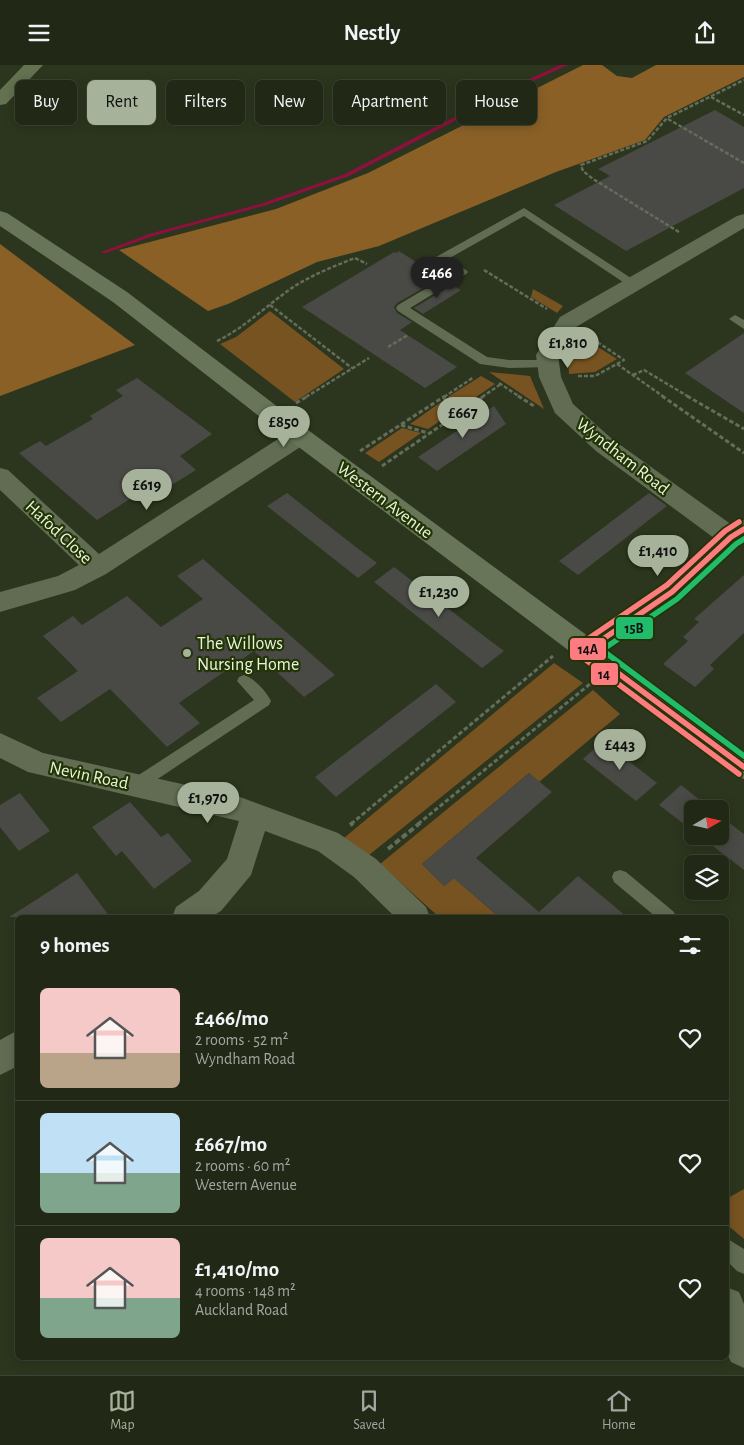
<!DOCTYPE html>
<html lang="en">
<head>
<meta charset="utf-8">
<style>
	:root { --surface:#212816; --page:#29301f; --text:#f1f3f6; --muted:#a2a6a1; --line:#3e4435; --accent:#a6b299 }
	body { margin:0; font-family:"Alegreya Sans",sans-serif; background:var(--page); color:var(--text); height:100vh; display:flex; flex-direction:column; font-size:19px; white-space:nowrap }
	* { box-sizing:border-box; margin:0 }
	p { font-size:16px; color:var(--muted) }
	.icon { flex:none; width:28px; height:28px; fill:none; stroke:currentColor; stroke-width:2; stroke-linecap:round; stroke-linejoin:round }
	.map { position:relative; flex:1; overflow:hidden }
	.details { position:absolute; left:15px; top:850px; width:714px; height:445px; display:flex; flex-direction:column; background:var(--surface); border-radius:8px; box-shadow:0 2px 12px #0003,0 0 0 1px var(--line) }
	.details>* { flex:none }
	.hud { position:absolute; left:15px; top:15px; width:715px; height:45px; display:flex; gap:10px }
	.needle { width:32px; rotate:81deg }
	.fabs { position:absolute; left:684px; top:735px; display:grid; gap:10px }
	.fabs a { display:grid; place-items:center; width:45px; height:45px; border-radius:8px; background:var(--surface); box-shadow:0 2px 12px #0003,0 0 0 1px var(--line); font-size:25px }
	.price { position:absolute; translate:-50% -42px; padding:0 11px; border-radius:18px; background:var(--accent); color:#111; font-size:16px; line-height:32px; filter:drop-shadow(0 1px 2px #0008) }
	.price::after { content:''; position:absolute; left:50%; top:30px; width:15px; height:11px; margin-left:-8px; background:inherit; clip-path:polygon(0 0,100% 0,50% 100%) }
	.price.active { background:#222; color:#fff }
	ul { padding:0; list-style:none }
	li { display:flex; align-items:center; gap:15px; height:125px; padding:0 25px }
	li+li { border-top:1px solid var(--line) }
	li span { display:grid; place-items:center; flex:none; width:140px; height:100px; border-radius:8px; color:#555 }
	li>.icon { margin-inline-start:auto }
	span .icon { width:60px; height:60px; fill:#fffc; stroke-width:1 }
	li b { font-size:21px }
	h2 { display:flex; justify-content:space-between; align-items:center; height:60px; padding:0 25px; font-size:21px }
	.pill { padding:0 18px; border-radius:8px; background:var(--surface); box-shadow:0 2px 12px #0003,0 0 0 1px var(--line); font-size:18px; line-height:45px }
	.pill.active { background:var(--accent); color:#111 }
	header { display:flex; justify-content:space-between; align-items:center; height:65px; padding:0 25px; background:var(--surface); font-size:22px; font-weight:700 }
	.tabs { display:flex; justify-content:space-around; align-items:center; height:70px; border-top:1px solid var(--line); background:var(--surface); font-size:14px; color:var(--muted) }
	.tabs a { display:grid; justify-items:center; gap:2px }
	.tabs .active { color:var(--accent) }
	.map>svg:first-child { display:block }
	.green { fill:#775321 }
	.forest { fill:#8a6027 }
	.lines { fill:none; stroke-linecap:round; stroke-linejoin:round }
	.stream { fill:#8e103c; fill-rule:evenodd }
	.building { fill:#494946 }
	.path-far2 { stroke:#636d59; stroke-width:2.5; stroke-dasharray:4 2; stroke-linecap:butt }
	.path-far1 { stroke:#636d59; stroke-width:3; stroke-dasharray:4.5 2.5; stroke-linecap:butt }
	.path { stroke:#636d59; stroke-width:4; stroke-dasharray:6 3; stroke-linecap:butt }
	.lane { fill:#616c53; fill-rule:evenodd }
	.street { fill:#616c53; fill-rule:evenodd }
	.secondary { fill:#687558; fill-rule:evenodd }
	.primary { fill:#647251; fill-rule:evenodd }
	.bus-1-casing { stroke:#233507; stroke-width:9 }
	.bus-2-casing { stroke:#233507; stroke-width:9 }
	.bus-3-casing { stroke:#233507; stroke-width:9 }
	.bus-1 { stroke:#fe7b7f; stroke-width:5.5 }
	.bus-2 { stroke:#fe7b7f; stroke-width:5.5 }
	.bus-3 { stroke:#20bc6c; stroke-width:5.5 }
	.poi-dot { fill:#a6b299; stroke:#233507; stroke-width:2 }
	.labels { text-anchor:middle; stroke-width:4.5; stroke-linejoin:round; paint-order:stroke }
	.street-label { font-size:18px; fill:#e8f5db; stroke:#233507 }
	.poi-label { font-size:18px; fill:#e8f5db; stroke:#233507; text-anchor:start }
	.line-badge { stroke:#233507; stroke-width:2 }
	.pale-badge-label { font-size:14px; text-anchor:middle; font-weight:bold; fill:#111 }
</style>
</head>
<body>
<header><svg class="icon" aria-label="menu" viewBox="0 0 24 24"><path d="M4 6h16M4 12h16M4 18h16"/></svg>Nestly<svg class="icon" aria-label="share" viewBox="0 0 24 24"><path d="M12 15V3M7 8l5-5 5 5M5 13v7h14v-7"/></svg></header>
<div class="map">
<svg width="744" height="1310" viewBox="0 0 744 1310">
	<rect width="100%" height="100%" fill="#2c361e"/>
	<g class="green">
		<path d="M533 224 563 241 557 248 531 232Z"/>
		<path d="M270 246 344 304 295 337 220 279 236 272Z"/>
		<path d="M577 269 617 294 595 307 569 309 568 294Z"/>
		<path d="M489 307 530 311 544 344Z"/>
		<path d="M481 311 495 319 460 343 448 332Z"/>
		<path d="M441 337 452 348 428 364 410 359Z"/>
		<path d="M402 363 421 368 379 397 365 388Z"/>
		<path d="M554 598 583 618 369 790 344 773Z"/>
		<path d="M593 625 620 649 539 717 529 708 422 799 444 821 454 813 499 852H439L380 799Z"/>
		<path d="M744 1124V1174L726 1159V1134Z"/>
	</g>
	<g class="forest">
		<path d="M583 0H602L617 11 632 13 656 0H744V12L664 52 645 75 556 107 379 181 317 197 228 239 208 246 119 185 276 144 368 108Z"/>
		<path d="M0 179 135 280 0 331Z"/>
	</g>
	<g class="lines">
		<path class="stream" d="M560 0H568L524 20 349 111 267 140 153 171 106 188H102L101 187 149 169 263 138 345 109 520 18Z"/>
	</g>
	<g class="building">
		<path d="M715 45 744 62V123L626 186 554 140 610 111 598 104Z"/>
		<path d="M399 186 441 213 397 238 394 242 397 248 412 257 400 265 457 302 425 323 302 242 394 187 396 188Z"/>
		<path d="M452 220 461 225 423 249 414 243Z"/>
		<path d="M744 268V348L685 308Z"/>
		<path d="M137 313 212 369 180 391 196 405 149 434 141 427 97 455 19 388 40 376 46 381 93 354 90 351 123 331 116 325Z"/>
		<path d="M494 341 506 359 437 406 418 392Z"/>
		<path d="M287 428 339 469 377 498 358 513 267 441Z"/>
		<path d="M649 428 667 441 578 510 559 496Z"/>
		<path d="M203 494 335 610 304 632 254 586 179 638 200 658 167 682 110 624 61 657 37 633 78 606 43 571 73 551 82 560 127 531 161 562 203 534 177 511Z"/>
		<path d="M394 502 484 571 504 586 482 603 374 517Z"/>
		<path d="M744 510V568L710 600 714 604 695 622 663 599 688 576 683 572 699 557 694 554Z"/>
		<path d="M436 619 456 637 336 732 315 712Z"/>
		<path d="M603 676 657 718 636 736 583 694Z"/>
		<path d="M529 708 552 727 476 793 539 847 578 811 627 852H499L454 813 444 821 422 799Z"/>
		<path d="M681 720 711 744H692V765L659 740Z"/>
		<path d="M20 728 50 766 19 786 0 762V740Z"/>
		<path d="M130 737 161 772 168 768 192 796 154 824 122 786 116 791 92 762Z"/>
		<path d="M720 751 744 769V805L700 771H720Z"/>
		<path d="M77 808 110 852H9L42 831Z"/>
	</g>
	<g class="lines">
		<g class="path-far2">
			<path d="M711 32 744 50"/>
			<path d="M668 54 744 98"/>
			<path d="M679 167 593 114 583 106 581 100 647 76 667 53 744 15"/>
			<path d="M484 205 547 244"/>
			<path d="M270 240 352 303"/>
			<path d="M217 276C244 263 265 242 289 225 309 211 332 202 355 193L367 199"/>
			<path d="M388 282 408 270"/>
			<path d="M617 299 664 332"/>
			<path d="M633 310 644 305 689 332"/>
			<path d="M578 311H595L624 295 590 272"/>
			<path d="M499 318 520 332"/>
			<path d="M306 332 369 293"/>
			<path d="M444 332 474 312"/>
			<path d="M482 332 501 319"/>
		</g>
		<g class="path-far1">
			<path d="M518 331 534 341"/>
			<path d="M662 331 744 388"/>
			<path d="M687 331 744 364"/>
			<path d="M443 332 458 349"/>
			<path d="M296 338 308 331"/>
			<path d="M401 360 428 368"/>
			<path d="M360 386 445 331"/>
			<path d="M382 401 484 331"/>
			<path d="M351 759 553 591"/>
			<path d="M418 759 590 619"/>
		</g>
		<g class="path">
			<path d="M350 760 353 758"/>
			<path d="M388 784 420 758"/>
		</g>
		<g class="lane">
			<path d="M524 143 637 217 639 219 637 221H629L524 151 448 194 466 205 468 207 466 209 410 243 487 292 509 295H548L552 296 554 299 552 302 509 303 480 299 398 246 396 243 398 240 454 207 436 196 434 194 436 192Z"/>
			<path d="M735 250 744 255V264L729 254Z"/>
			<path d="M244 610C254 613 267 627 271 636L269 640 141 725 136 727 131 725 128 720 131 715 254 635 237 616 239 612Z"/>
			<path d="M620 805 626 807 674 847 676 852H656L614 817 612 812 614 807Z"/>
			<path d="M726 1173 744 1184V1209L737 1206 726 1195Z"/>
		</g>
		<g class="street">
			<path d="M744 149V163L576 262 558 290 561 312 573 339 612 374 732 460 744 455V476L681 534 596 592 587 595 578 592 574 585 578 578 663 520 714 473 596 386 555 348 539 312 536 290 560 252 737 151Z"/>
			<path d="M300 363 308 365 312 371 308 377 106 509 75 525 0 547V527L58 511 79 500 0 425V403L8 405 99 489 292 365Z"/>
			<path d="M0 668 43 688 240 732 338 768 376 794 426 842 430 852H395L354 812 318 786 265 766 251 810 221 846 211 852H172L176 842 199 826 227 794 239 756 28 707 0 693Z"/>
			<path d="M18 965V1001L0 1010V975Z"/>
			<path d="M726 1222 739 1227 744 1239V1303L731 1297 726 1286Z"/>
		</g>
		<path class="secondary" d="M0 146 7 148 127 227 308 365 744 686V714L734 710 292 377 113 237 0 161Z"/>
		<path class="primary" d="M24 0H43L6 39 0 40V25Z"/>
		<defs>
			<path id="bus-1" d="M744 464 731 472 672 527 587 585 744 702"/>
			<path id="bus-2" d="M739 457 725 466 667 520 582 578 578 585 582 592 739 709"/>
			<path id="bus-3" d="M744 474 736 479 677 534 602 585 744 691"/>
		</defs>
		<use href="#bus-1" class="bus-1-casing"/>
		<use href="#bus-2" class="bus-2-casing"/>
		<use href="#bus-3" class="bus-3-casing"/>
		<use href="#bus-1" class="bus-1"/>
		<use href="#bus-2" class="bus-2"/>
		<use href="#bus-3" class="bus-3"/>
	</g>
	<circle class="poi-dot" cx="187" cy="588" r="5"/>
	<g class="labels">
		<g class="street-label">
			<text transform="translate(623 391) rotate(38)" y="6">Wyndham Road</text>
			<text transform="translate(385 435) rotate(37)" y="6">Western Avenue</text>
			<text transform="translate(59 467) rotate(43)" y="6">Hafod Close</text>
			<text transform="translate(89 710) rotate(12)" y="6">Nevin Road</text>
		</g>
		<g class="poi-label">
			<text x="197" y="584">The Willows<tspan x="197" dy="21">Nursing Home</tspan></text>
		</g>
	</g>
	<g class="line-badge">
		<rect x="615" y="551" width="39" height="24" rx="5" fill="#20bc6c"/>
		<rect x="569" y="572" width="38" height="24" rx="5" fill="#fe7b7f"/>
		<rect x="590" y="597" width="29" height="24" rx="5" fill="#fe7b7f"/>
	</g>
	<g class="pale-badge-label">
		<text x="634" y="568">15B</text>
		<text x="588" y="589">14A</text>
		<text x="604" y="614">14</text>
	</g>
</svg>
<div class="fabs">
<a><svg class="needle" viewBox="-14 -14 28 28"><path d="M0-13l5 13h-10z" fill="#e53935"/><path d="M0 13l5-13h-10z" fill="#a2a6a1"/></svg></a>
<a><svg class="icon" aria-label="layers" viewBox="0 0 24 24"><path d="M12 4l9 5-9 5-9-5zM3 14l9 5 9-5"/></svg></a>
</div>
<b class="price active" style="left:437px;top:234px">£466</b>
<b class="price" style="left:568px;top:304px">£1,810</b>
<b class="price" style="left:463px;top:374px">£667</b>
<b class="price" style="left:284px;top:383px">£850</b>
<b class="price" style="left:147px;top:446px">£619</b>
<b class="price" style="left:658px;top:512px">£1,410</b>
<b class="price" style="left:439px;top:553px">£1,230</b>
<b class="price" style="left:620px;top:706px">£443</b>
<b class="price" style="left:208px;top:759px">£1,970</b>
<div class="hud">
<a class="pill">Buy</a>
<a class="pill active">Rent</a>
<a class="pill">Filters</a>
<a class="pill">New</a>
<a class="pill">Apartment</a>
<a class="pill">House</a>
</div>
<section class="details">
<h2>9 homes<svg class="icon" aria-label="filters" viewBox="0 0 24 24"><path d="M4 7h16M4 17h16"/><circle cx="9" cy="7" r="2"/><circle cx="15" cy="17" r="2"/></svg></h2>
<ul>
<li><span style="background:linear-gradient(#f6c9c9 65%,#b9a48a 0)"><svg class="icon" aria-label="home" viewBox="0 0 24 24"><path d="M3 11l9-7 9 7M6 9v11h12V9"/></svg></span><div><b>£466/mo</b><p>2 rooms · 52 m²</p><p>Wyndham Road</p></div><svg class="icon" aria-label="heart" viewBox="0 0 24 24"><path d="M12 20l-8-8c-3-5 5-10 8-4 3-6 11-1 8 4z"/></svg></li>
<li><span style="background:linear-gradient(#bfe0f5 60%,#7fa58c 0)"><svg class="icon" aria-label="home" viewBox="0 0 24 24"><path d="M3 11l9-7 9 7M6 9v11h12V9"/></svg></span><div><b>£667/mo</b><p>2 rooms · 60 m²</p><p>Western Avenue</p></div><svg class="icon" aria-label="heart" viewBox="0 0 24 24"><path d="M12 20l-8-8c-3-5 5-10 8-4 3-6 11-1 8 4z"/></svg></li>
<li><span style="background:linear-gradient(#f6c9c9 60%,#7fa58c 0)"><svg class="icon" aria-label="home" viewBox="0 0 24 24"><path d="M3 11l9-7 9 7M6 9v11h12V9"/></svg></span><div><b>£1,410/mo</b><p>4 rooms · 148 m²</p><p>Auckland Road</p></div><svg class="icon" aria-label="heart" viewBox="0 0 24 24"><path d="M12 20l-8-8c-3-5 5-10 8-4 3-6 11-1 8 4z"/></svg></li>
</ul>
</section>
</div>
<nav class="tabs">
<a class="active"><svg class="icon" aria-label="map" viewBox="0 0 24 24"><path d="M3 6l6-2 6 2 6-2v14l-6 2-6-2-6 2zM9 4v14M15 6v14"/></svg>Map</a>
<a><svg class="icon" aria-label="saved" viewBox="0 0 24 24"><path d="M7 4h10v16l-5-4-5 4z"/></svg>Saved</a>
<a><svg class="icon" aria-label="home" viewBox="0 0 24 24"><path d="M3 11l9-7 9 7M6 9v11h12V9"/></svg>Home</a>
</nav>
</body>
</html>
